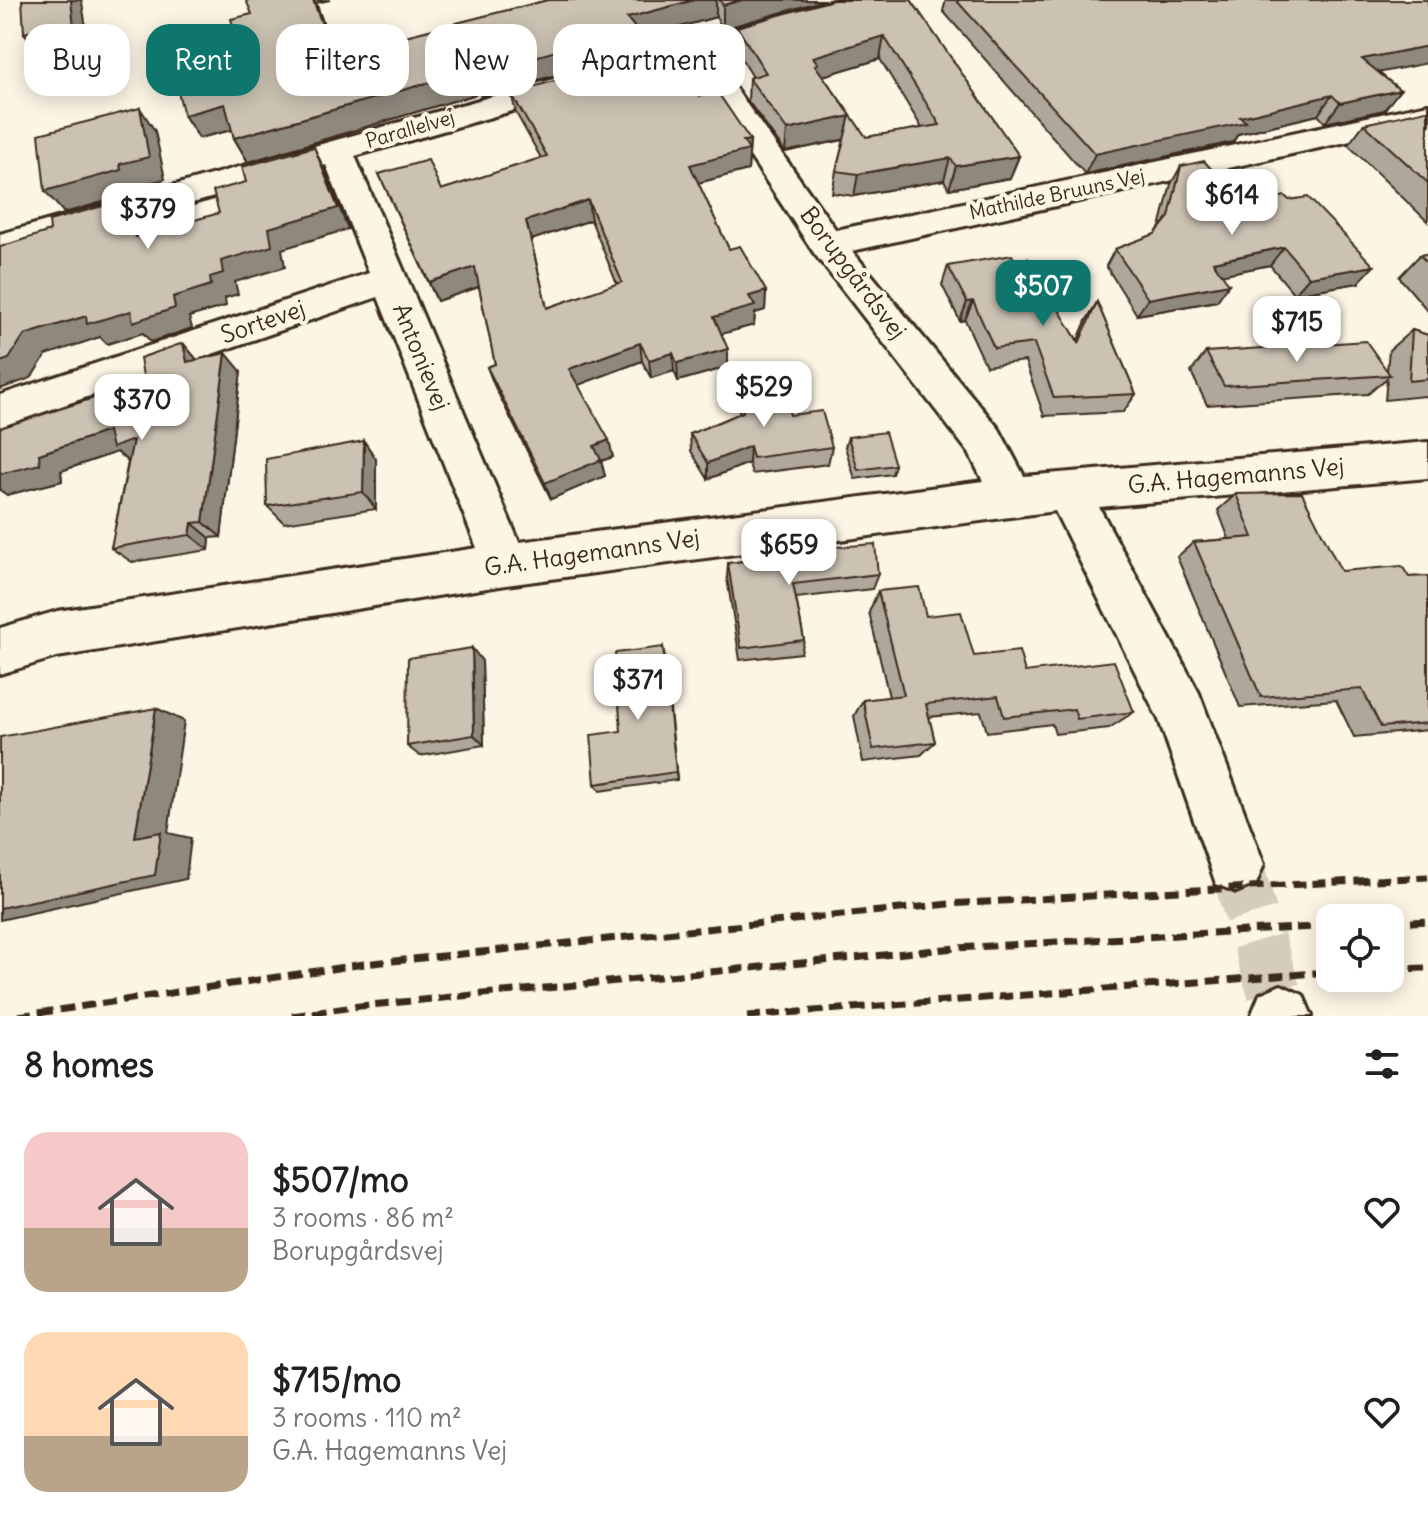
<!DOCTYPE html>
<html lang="en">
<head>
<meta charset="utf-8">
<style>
	:root { --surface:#fff; --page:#f6f6f6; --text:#202124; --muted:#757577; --accent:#0f766e }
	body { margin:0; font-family:Delius,sans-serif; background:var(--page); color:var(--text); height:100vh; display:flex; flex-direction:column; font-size:30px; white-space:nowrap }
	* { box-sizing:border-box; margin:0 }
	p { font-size:26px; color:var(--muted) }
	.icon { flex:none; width:44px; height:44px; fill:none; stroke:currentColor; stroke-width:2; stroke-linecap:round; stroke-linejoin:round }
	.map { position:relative; height:1016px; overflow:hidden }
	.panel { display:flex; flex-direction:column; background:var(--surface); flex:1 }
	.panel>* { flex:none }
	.banner { position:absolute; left:24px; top:24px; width:800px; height:72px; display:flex; gap:16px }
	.fabs { position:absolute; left:1316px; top:904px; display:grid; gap:16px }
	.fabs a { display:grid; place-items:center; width:88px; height:88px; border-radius:16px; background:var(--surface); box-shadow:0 4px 20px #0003; font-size:40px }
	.price { position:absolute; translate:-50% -68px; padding:0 18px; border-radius:16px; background:#fff; color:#222; font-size:26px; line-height:52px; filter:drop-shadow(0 2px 4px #0008) }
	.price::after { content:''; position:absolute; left:50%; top:48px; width:24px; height:18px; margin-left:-12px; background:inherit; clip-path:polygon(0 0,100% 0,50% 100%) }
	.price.selected { background:var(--accent); color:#fff }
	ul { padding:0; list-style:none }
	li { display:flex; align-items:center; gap:24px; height:200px; padding:0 24px }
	li span { display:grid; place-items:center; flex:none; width:224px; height:160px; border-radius:24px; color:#555 }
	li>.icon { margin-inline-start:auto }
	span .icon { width:96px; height:96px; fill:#fffc; stroke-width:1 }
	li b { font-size:34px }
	h2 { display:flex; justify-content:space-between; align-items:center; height:96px; padding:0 24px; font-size:34px }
	.pill { padding:0 28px; border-radius:24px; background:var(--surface); box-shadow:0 4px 20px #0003; font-size:28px; line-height:72px }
	.pill.selected { background:var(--accent); color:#fff }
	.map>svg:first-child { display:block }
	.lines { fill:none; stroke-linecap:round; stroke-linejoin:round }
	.minor-tunnel { stroke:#d5ccbd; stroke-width:53; stroke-dasharray:53 27; stroke-linecap:butt }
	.minor-casing { stroke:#3b2a1e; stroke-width:6 }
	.minor { fill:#fcf5e5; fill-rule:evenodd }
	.rail { stroke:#3b2a1e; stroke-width:7; stroke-dasharray:14 7; stroke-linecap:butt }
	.wall { fill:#afa79a; stroke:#3b2a1e; stroke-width:2; fill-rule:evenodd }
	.shaded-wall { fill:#8f887d; stroke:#3b2a1e; stroke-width:2 }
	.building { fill:#ccc2b3; stroke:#3b2a1e; stroke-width:2; fill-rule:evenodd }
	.labels { text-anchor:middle; stroke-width:8; stroke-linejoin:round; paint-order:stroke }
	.far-street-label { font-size:20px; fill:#3b2a1e; stroke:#fcf5e5 }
	.street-label { font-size:24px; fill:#3b2a1e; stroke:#fcf5e5 }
</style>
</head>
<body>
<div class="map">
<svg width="1428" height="1016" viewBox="0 0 1428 1016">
	<rect width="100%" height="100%" fill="#fcf5e5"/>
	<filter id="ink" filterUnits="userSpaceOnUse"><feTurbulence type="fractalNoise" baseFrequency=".0125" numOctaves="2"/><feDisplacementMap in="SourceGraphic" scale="16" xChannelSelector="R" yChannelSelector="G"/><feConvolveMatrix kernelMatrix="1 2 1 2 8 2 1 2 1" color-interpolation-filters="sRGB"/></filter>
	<g filter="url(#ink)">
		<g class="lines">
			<path class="minor-tunnel" d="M1236 864 1281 1015"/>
			<defs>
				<g id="minor">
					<path d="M836 0H881L877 6 711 54 836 230 1428 104V124L852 251 999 429 1024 476 1428 442V478L1099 507 1199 693 1264 864 1256 884 1236 892 1216 884 1159 720 1055 511 506 585 57 657 0 674V628L57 611 477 548 378 297 0 427V395L369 273 326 165 0 258V234ZM687 61 814 253 969 453 983 481 519 542 355 156Z"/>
					<path d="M1281 985 1303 995 1312 1016H1251L1260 994Z"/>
				</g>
			</defs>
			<use href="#minor" class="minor-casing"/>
			<use href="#minor" class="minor"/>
			<g class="rail">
				<path d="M1390 923 1428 921"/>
				<path d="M1390 969 1428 968"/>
				<path d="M18 1016 364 964 949 904 1428 877"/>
				<path d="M292 1016 360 1006 956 948 1330 926"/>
				<path d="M747 1016 1330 972"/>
			</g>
		</g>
		<g class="wall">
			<path d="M548 0H825L723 29 716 17 637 39 638 52 503 90 481 96 480 93 248 162 234 138 232 130 199 138 184 115 244 59 252 14 316 3 331 45 390 40Z"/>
			<path d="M911 0 1019 156 1010 178 949 189 944 180 854 196 832 193 836 171 844 140 785 152 748 101 749 78 753 77 736 50 737 27ZM880 59 922 128 866 137 823 76Z"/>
			<path d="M946 0H1428L1379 73 1400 90 1384 110 1325 123 1318 115 1238 134 1233 142 1085 174 943 11Z"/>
			<path d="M675 79 700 96 750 140 748 170 698 183 729 249 766 291 765 310 755 313 754 325 721 334 728 367 678 381 674 371 651 378 642 361 578 385 613 457 601 461 605 476 551 499 494 385 487 367 495 364 479 287 437 301 379 174 441 190 541 158 516 113 511 93ZM591 220 617 284 547 308 531 240Z"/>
			<path d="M1428 112V222L1348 145 1364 124Z"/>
			<path d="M1181 166 1244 205 1358 283 1294 294 1270 265 1222 274 1217 301 1137 315 1106 266 1115 249 1155 234 1160 227 1171 184Z"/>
			<path d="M1428 254V311L1399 277 1420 255Z"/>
			<path d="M1015 260 1078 340 1086 321 1097 302 1136 394 1123 412 1044 416 1025 361 986 366 965 320 960 321 942 285 948 266Z"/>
			<path d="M1412 330 1428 335V397L1425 396 1385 400 1387 378 1368 394 1207 405 1191 372 1206 352 1387 371 1389 350Z"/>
			<path d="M197 360 241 371 221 537 210 538 209 550 132 562 111 548 128 462 117 452 61 471 62 481 7 495 0 490V428L144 382Z"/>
			<path d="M739 394 790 415 832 447 828 464 752 474 749 463 708 479 691 451 690 434 739 414Z"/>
			<path d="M848 437 895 465 892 474 855 479 845 447Z"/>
			<path d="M364 441 376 459V509L284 523 267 506Z"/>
			<path d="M1236 494 1341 571 1409 577 1428 576V730L1354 737 1336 700 1240 707 1177 557 1194 542 1229 539 1218 510Z"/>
			<path d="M782 546 823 548 878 574 872 589 796 598 804 640 801 653 740 660 727 578 728 563 768 558 769 552 782 551Z"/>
			<path d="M878 591 926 616 974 656 1025 672 1134 712 1109 728 1055 734 1052 724 987 732 981 712 929 717 935 742 921 755 863 762 854 716 863 700 889 697 869 612Z"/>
			<path d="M663 647 677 780 600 791 595 784Z"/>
			<path d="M472 648 482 661 484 745 420 756 407 746Z"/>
		</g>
		<g class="shaded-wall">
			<path d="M71 0H81L82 2 89 48 52 57 49 52 40 54 24 33Z"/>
			<path d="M313 0H330L316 3 340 69Z"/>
			<path d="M694 0H716V17L637 39 638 52 481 96 475 72 627 18Z"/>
			<path d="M742 0H825L723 29V5Z"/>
			<path d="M884 36 880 59 816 78 813 57Z"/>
			<path d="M1428 46V63L1347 79 1362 59Z"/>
			<path d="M473 70 480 93 248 162 234 138Z"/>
			<path d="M1400 90 1384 110 1325 123 1340 103Z"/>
			<path d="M1332 95 1318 115 1238 134 1233 142 1085 174 1095 154 1240 117Z"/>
			<path d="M225 104 239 128 199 138 184 115Z"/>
			<path d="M140 108 155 131 165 179 137 186 138 192 64 213 45 191 120 164Z"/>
			<path d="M850 116 846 139 785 152 787 130Z"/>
			<path d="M750 140 748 170 690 185V165L743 141Z"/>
			<path d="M314 147 324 169 348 229 282 249 285 267 235 282 238 294 225 298 226 306 189 317 192 328 151 342 143 333 107 344 100 337 46 355 31 378 0 389V362L24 335 86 316 173 297 210 277 221 261 269 228Z"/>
			<path d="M1019 156 1010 178 949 189 956 166Z"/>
			<path d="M950 158 944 180 854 196 858 174Z"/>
			<path d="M128 199 144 220 153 258 136 237Z"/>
			<path d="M588 200 591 220 531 240 526 221Z"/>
			<path d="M1284 247 1270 265 1200 279 1213 262Z"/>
			<path d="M1374 266 1358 283 1294 294 1309 277Z"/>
			<path d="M475 267 481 286 437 301 429 282Z"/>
			<path d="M1229 284 1217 301 1137 315 1148 299Z"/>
			<path d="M766 291 765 310 755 313 754 325 714 336V317L749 296Z"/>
			<path d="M973 301 965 320 960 321 967 302Z"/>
			<path d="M183 343 199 362H187Z"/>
			<path d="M640 343 642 361 573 387 569 369Z"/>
			<path d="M728 349V367L678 381 677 363Z"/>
			<path d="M226 353 241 371 221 537 203 522Z"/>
			<path d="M673 353 674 371 651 378 649 360Z"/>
			<path d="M108 431 133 440 131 464 117 452 61 471 62 481 7 495 0 490V474L39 454Z"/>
			<path d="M609 440 613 457 601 461 605 476 551 499 545 483 594 446Z"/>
			<path d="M364 441 376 459V509L363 492Z"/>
			<path d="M750 446 749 463 708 479V463Z"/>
			<path d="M192 523 210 538 209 550 190 535Z"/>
			<path d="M663 647 665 659 677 780 676 772Z"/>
			<path d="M472 648 482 661 484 745 474 735Z"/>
			<path d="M156 708 184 721 168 833 191 838 186 879 0 920V908L135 837Z"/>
		</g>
		<g class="building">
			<path d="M22 0H71L74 27 37 35 36 30 24 33Z"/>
			<path d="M246 0H313L330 46 368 37 390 40 548 0H694L627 18 636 29 498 67 475 72 473 70 234 138 225 104 184 115 174 76 244 59 231 19 252 14Z"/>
			<path d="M720 0H742L723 5Z"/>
			<path d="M833 0H911L1019 156 956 166 950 158 858 174 836 171 850 116 787 130 749 78 766 73 737 27ZM884 36 940 125 866 137 815 65 818 64 813 57Z"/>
			<path d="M956 0H1428V46L1362 59 1400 90 1340 103 1332 95 1240 117 1246 122 1095 154Z"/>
			<path d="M654 53 675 79 685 76 700 96 716 90 750 140 743 141 749 150 690 165 729 249 740 246 766 291 749 296 755 306 714 317 728 349 677 363 673 353 649 360 640 343 569 369 609 440 594 446 601 460 545 483 487 367 495 364 475 267 429 282 379 174 428 160 441 190 547 156 511 93ZM588 200 622 282 547 308 526 221Z"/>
			<path d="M140 108 149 157 120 164 121 170 45 191 39 134Z"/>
			<path d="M1426 110 1428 112V183L1364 124Z"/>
			<path d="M314 147 338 208 269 228 272 246 221 261 223 273 210 277 211 285 173 297 175 308 133 322 131 311 87 324 86 316 24 335 9 359 0 362V247L50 231 49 221 128 199 136 237 219 213 213 191 246 182 242 167Z"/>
			<path d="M1204 161 1244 205 1285 196 1289 200 1308 197 1374 266 1309 277 1284 247 1213 262 1229 284 1148 299 1115 249 1155 234 1169 217 1181 166Z"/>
			<path d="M1428 254V264L1420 255Z"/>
			<path d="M1012 255 1015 260 1028 258 1079 343 1097 302 1136 394 1054 398 1034 343 994 348 973 301 967 302 948 266Z"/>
			<path d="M1412 330 1428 335V379L1409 381Z"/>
			<path d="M1366 341 1390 375 1224 386 1206 352Z"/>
			<path d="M183 343 187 362 226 353 203 522 192 523 190 535 111 548 133 440 112 448 108 431 39 454 40 464 0 474V428L144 382 140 358Z"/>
			<path d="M783 389 790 415 822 411 832 447 753 458 750 446 708 463 690 434 743 412 739 394Z"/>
			<path d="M885 432 895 465 858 470 848 437Z"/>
			<path d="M364 441 363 492 267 506 266 459Z"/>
			<path d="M1302 493 1341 571 1402 566 1409 577 1428 576V723L1381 727 1362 689 1261 697 1194 542 1253 537 1236 494Z"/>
			<path d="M821 541 823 548 875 544 878 574 793 584 804 640 741 648 728 563 770 558 769 552 783 551 782 546Z"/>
			<path d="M919 587 926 616 961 612 974 656 1019 651 1025 672 1114 661 1134 712 1077 719 1074 709 1004 717 998 696 926 704 935 742 873 749 863 700 904 695 878 591Z"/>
			<path d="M663 647 676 772 595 784 591 735 621 731 615 653Z"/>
			<path d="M472 648 474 735 407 746 408 658Z"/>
			<path d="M156 708 135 837 161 832 155 875 0 908V737Z"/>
		</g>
	</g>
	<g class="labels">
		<g class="far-street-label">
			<text transform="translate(410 129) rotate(-16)" y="7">Parallelvej</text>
			<text transform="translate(1057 194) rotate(-12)" y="7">Mathilde Bruuns Vej</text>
		</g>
		<g class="street-label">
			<text transform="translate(853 273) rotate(53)" y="8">Borupgårdsvej</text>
			<text transform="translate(263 322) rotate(-19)" y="8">Sortevej</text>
			<text transform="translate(421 357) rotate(68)" y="8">Antonievej</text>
			<text transform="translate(1236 476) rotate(-5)" y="8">G.A. Hagemanns Vej</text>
			<text transform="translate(592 553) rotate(-8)" y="8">G.A. Hagemanns Vej</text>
		</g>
	</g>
</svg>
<div class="fabs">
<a><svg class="icon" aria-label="locate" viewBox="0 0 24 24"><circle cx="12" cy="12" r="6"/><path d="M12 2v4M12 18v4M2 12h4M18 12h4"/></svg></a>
</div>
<b class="price" style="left:1232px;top:237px">$614</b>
<b class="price" style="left:148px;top:251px">$379</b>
<b class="price selected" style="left:1043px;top:328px">$507</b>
<b class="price" style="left:1297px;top:364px">$715</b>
<b class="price" style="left:764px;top:429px">$529</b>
<b class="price" style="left:142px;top:442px">$370</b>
<b class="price" style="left:789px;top:587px">$659</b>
<b class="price" style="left:638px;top:722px">$371</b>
<div class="banner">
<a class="pill">Buy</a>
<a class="pill selected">Rent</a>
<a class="pill">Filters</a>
<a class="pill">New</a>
<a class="pill">Apartment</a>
</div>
</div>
<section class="panel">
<h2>8 homes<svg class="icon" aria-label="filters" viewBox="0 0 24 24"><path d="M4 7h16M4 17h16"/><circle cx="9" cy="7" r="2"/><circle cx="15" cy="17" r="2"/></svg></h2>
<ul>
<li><span style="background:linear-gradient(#f6c9c9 60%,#b9a48a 0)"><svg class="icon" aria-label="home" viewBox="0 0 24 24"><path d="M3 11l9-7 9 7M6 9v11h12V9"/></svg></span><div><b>$507/mo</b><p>3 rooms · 86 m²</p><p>Borupgårdsvej</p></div><svg class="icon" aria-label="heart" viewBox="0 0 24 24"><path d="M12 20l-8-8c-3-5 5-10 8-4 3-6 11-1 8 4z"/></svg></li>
<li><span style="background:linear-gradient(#ffd9b3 65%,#b9a48a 0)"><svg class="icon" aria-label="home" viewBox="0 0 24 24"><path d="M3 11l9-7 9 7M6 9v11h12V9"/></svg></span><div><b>$715/mo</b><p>3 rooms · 110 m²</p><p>G.A. Hagemanns Vej</p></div><svg class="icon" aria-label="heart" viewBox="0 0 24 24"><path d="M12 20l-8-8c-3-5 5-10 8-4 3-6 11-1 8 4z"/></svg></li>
</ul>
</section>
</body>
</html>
